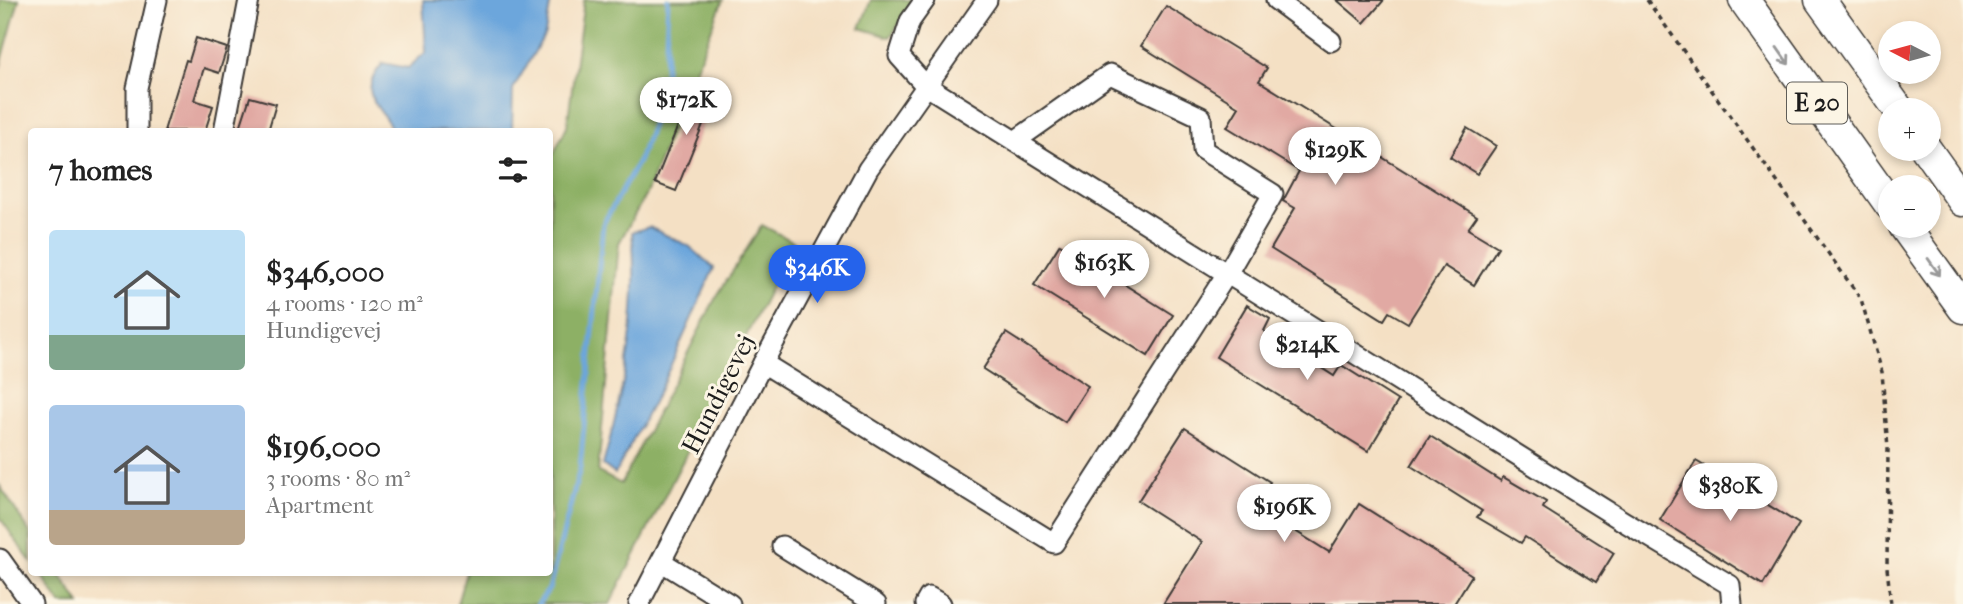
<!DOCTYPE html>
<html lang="en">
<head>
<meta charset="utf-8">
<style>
	:root { --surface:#fff; --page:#f6f6f6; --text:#222; --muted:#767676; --accent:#2563eb }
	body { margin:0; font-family:"IM FELL French Canon",serif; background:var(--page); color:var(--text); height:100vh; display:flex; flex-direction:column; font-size:26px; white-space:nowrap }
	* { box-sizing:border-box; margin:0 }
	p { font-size:23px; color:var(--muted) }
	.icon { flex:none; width:38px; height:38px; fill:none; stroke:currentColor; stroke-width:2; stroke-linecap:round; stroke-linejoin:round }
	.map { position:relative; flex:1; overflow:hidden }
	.side { position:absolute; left:28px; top:128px; width:525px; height:448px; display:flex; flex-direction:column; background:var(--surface); border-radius:7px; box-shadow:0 4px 10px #0003 }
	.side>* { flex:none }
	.needle { width:46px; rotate:276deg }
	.buttons { position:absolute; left:1878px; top:21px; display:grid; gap:14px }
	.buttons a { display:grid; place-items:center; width:63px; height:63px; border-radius:50%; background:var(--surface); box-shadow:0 4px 10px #0003; font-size:35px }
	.price { position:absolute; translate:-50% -60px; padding:0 16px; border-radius:24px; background:#fff; color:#222; font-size:23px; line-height:46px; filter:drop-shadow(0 2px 4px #0008) }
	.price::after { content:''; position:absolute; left:50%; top:42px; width:21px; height:16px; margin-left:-10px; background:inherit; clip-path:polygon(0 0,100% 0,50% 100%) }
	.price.on { background:var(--accent); color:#fff }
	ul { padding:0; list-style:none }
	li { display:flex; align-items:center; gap:21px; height:175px; padding:0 21px }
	li span { display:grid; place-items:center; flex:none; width:196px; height:140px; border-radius:7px; color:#555 }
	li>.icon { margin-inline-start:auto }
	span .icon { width:84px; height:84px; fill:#fffc; stroke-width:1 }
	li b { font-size:30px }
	h2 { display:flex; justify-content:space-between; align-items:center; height:84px; padding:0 21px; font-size:30px }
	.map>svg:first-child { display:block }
	.forest { fill:#8db065; stroke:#546640; stroke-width:2 }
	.water { fill:#6ca6dc; stroke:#44617c; stroke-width:2 }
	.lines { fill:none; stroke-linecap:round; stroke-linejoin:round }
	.stream { stroke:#6ca6dc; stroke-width:5 }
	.building { fill:#e1a9a3 }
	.minor-casing { stroke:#3c3935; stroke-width:23 }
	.highway-casing { stroke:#3c3935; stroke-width:33 }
	.path { stroke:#3c3935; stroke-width:3.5; stroke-dasharray:5 5; stroke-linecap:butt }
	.minor { stroke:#fff; stroke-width:19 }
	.highway { stroke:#fff; stroke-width:30 }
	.oneway { stroke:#999 }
	.labels { text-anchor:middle; stroke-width:6; stroke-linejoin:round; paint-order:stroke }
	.shield { fill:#fcf5e5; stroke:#5f5d58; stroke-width:2 }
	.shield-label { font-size:24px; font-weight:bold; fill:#1c1c1c }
	.street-label { font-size:26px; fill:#1c1c1c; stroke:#fcf5e5 }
</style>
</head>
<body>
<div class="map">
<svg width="1963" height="604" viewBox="0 0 1963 604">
	<rect width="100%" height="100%" fill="#fcf5e5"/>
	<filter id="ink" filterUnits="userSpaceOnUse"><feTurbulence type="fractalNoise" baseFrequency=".0143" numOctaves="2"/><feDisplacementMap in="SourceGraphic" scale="14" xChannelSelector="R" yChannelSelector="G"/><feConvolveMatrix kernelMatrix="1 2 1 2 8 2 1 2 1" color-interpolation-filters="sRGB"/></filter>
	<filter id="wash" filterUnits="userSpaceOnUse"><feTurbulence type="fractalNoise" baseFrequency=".00686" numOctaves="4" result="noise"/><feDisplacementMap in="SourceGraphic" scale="28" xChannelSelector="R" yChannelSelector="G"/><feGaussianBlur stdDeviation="1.57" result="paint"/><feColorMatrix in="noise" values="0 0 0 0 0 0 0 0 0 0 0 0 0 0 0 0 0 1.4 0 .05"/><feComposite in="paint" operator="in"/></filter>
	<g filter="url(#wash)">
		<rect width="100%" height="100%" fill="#f4e0c4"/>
		<g class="forest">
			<path d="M0 0H19L0 68Z"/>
			<path d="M584 0H723L646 194 619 243 598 472 621 484 715 299 762 225 794 242 610 604H457L466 572H550V161L567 126Z"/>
			<path d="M871 0H917L890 37 860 28Z"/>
			<path d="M0 486 31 534V562L0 518Z"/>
			<path d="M39 572H58L80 604H61Z"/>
		</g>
		<g class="water">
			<path d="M423 0H551L545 34 513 89 512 131H393C378 102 356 95 383 63L408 68 426 52Z"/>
			<path d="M649 227 689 246 714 268 661 387 615 474 603 465C625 384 640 317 632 232Z"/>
		</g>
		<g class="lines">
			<path class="stream" d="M538 604 549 589 580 468 603 224 639 160 664 93 668 0"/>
		</g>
		<g id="blocks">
			<g class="building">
				<path d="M1337 0H1384L1364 23Z"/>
				<path d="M1166 6 1267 68 1259 81 1477 216 1468 229 1498 247 1474 285 1444 266 1408 323 1389 312 1384 320 1271 249 1295 208 1283 201 1299 171 1227 127 1239 107 1141 46Z"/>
				<path d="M196 38 227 48 219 73 204 68 194 100 213 106 205 131H164L186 60 189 61Z"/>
				<path d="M695 83 716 92 676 191 655 183Z"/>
				<path d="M250 97 276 104 268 131H239Z"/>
				<path d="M1467 128 1496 146 1477 174 1450 157Z"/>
				<path d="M1060 244 1173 315 1148 356 1034 285Z"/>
				<path d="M1247 305 1270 319 1264 331 1334 376 1341 365 1398 401 1368 451 1216 357Z"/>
				<path d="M1006 333 1088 386 1065 422 983 369Z"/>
				<path d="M1185 428 1270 482 1255 506 1329 552 1359 504 1472 575 1454 604H1163L1202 542 1138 501Z"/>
				<path d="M1430 436 1501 481 1503 477 1546 502 1543 508 1614 553 1596 582 1525 537 1521 543 1477 517 1482 511 1411 466Z"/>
				<path d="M1696 461 1799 524 1763 585 1660 520Z"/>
			</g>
		</g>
	</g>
	<g filter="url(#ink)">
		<use href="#blocks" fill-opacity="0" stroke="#3c3935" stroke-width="2"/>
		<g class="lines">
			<defs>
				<g id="minor">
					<path d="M925 0 910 21 899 56 925 85 1623 521 1730 585 1732 604"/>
					<path d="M1276 0 1331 41"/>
					<path d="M137 131V88L157 0"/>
					<path d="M224 131 249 0"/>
					<path d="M763 363 1054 543 1228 272 1273 194 1203 150 1201 117 1110 74 1015 141"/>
					<path d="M782 546 876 604"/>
					<path d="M0 559 32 604"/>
					<path d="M662 562 730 604"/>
					<path d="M639 604 763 363 868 169 987 0"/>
					<path d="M925 604 929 597 941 604"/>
				</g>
				<g id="highway">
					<path d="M1744 0 1890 205"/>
					<path d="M1820 0 1899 110"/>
					<path d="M1926 149 1963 201"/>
					<path d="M1904 226 1963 308"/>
				</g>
			</defs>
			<use href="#minor" class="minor-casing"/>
			<use href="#highway" class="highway-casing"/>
			<path class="path" d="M1647 0 1861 299 1882 372 1888 449 1887 568 1891 604"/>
			<use href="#minor" class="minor"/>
			<use href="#highway" class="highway"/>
		</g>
		<defs><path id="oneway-shaft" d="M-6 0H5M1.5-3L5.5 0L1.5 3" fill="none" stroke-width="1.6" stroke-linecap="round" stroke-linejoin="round" transform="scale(1.75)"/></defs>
		<g class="oneway">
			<use href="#oneway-shaft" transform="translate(1783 56) rotate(55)"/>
			<use href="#oneway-shaft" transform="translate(1934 267) rotate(55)"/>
		</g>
	</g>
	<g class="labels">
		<rect class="shield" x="1787" y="82.5" width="60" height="41" rx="5"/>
		<g class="shield-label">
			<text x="1817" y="111">E 20</text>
		</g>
		<g class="street-label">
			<text transform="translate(718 394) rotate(-63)" y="9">Hundigevej</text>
		</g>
	</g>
</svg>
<div class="buttons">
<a><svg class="needle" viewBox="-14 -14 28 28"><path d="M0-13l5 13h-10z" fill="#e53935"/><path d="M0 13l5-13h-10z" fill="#767676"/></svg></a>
<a>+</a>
<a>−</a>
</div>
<b class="price" style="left:686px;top:137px">$172K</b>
<b class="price" style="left:1335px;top:187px">$129K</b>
<b class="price" style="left:1104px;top:300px">$163K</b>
<b class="price on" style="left:817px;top:305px">$346K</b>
<b class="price" style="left:1307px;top:382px">$214K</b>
<b class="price" style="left:1730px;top:523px">$380K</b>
<b class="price" style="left:1284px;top:544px">$196K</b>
<section class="side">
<h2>7 homes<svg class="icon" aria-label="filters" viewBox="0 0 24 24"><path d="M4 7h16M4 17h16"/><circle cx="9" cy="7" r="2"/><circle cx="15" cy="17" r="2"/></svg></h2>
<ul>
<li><span style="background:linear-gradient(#bfe0f5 75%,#7fa58c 0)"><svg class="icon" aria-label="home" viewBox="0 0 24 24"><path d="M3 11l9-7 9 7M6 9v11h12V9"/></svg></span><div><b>$346,000</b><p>4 rooms · 120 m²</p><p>Hundigevej</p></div></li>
<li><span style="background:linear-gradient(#a9c7e8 75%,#b9a48a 0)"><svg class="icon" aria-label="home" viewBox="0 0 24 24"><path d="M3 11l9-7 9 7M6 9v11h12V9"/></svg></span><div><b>$196,000</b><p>3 rooms · 80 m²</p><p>Apartment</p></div></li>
</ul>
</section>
</div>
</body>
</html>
